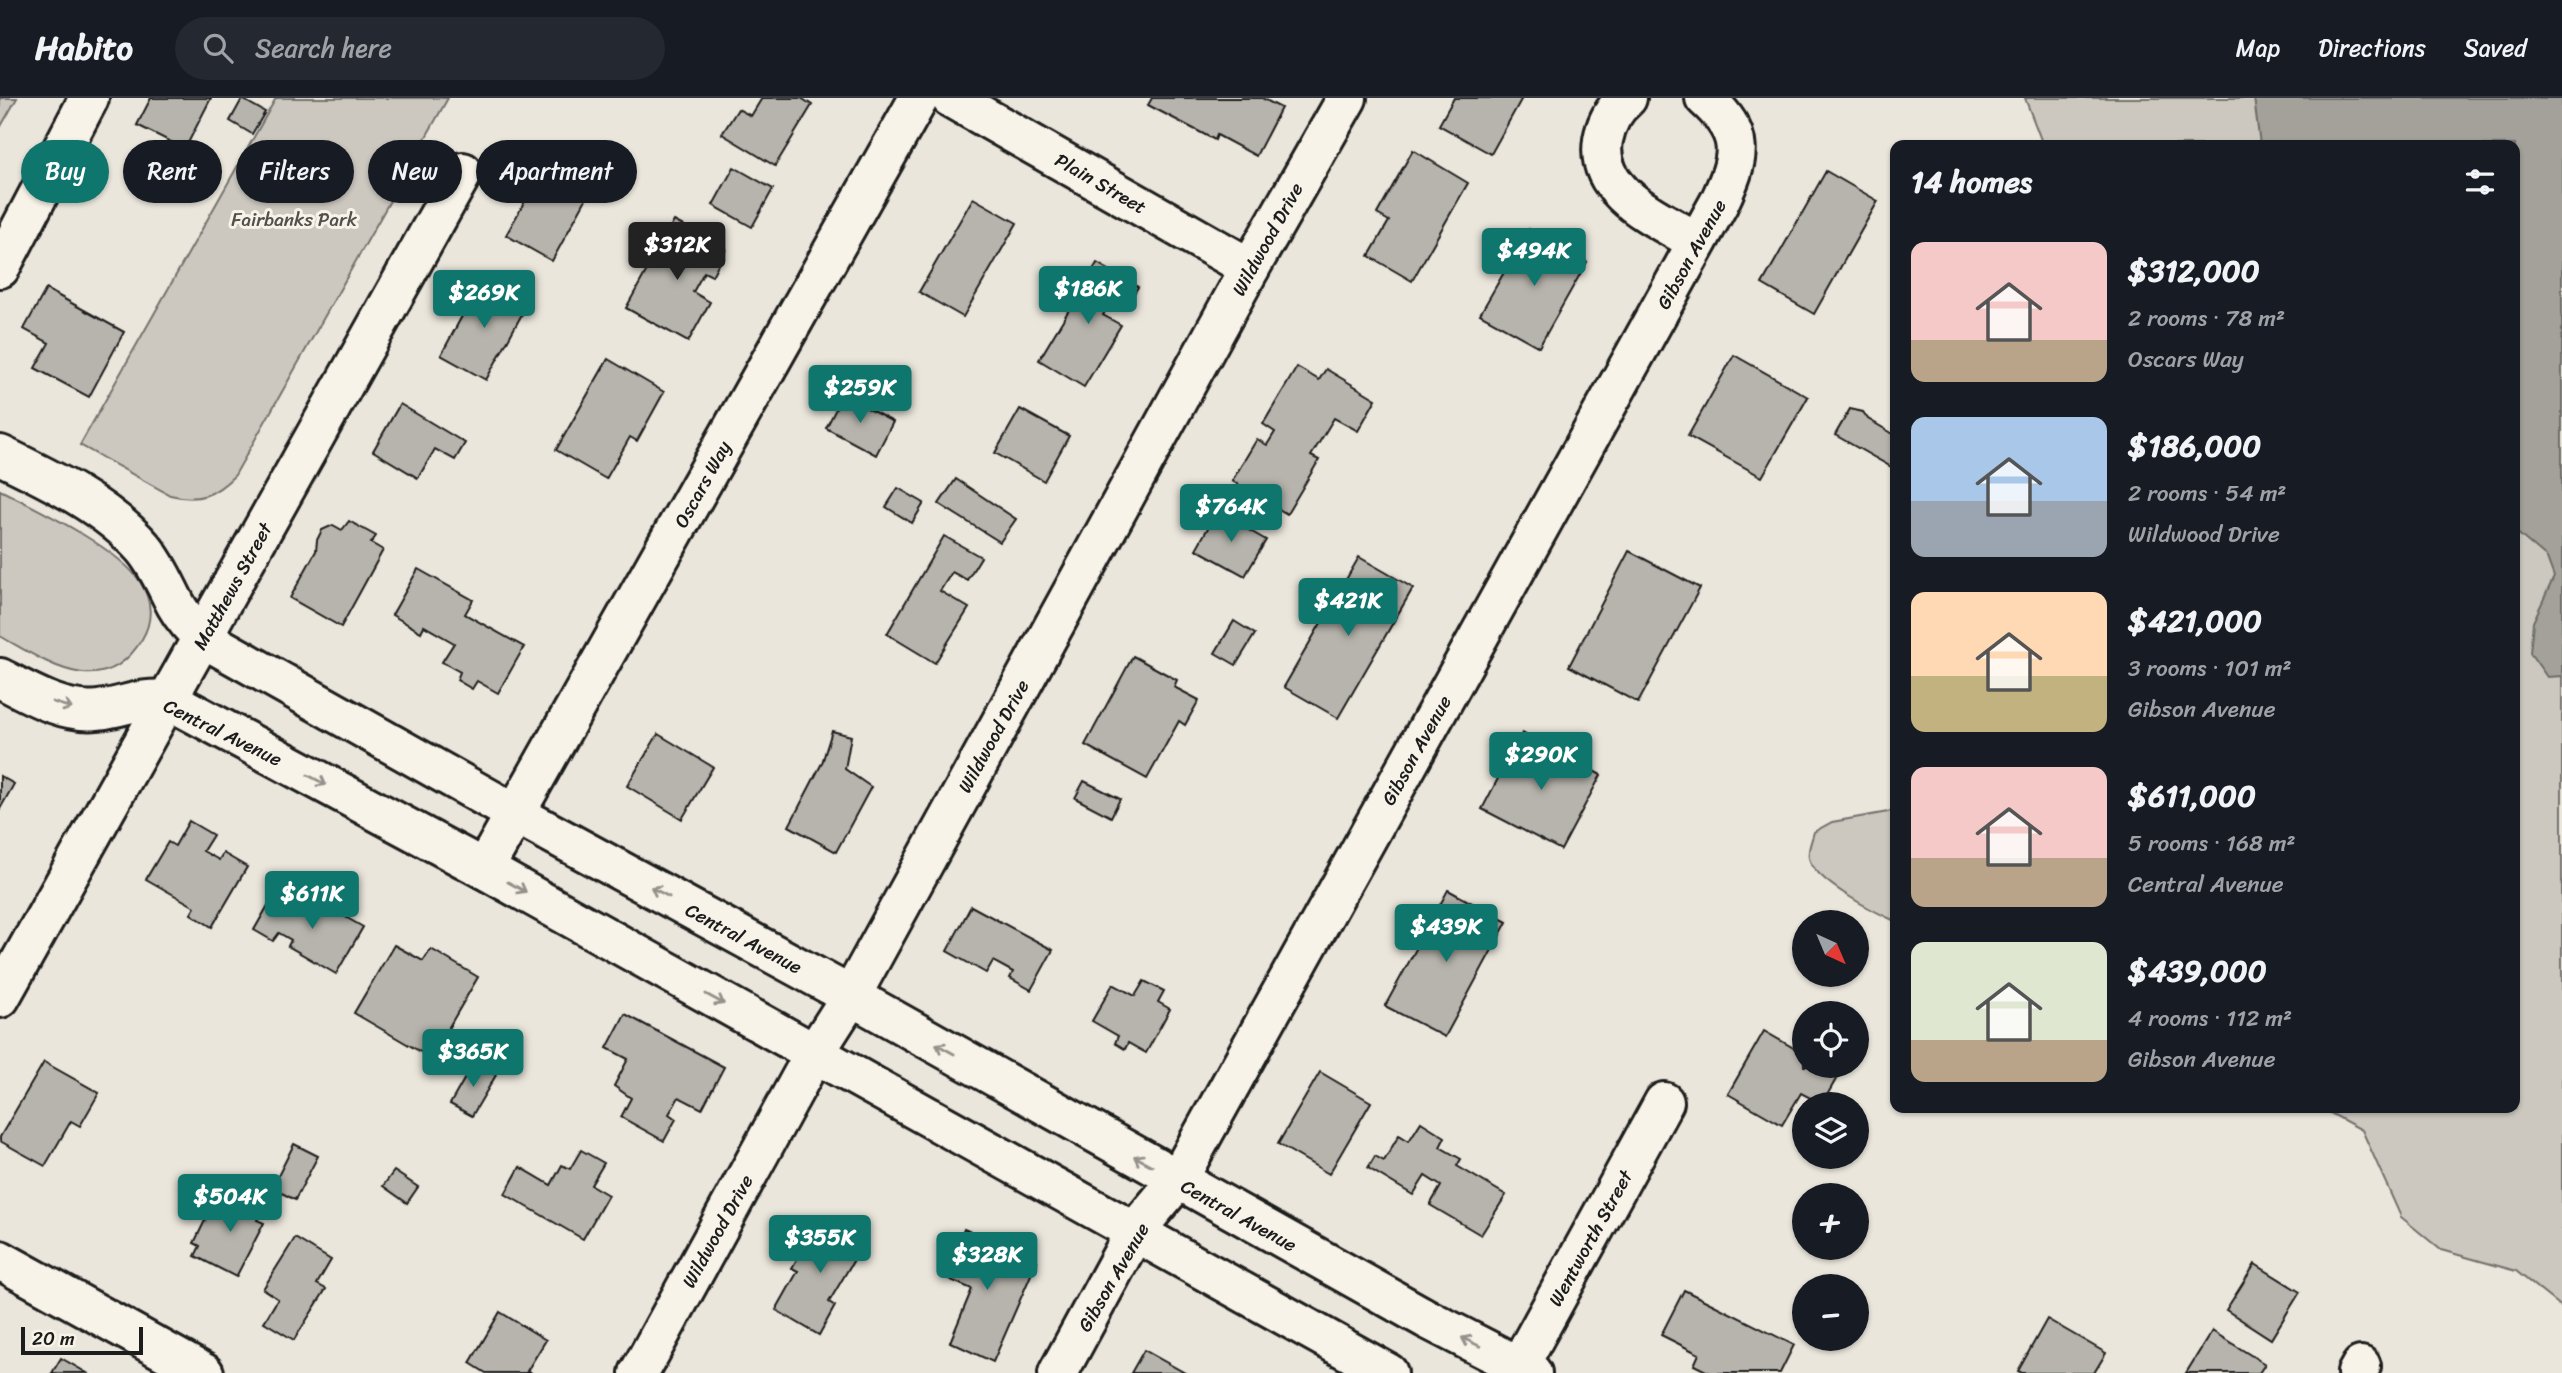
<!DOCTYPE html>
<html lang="en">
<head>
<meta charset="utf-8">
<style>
	:root { --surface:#171b24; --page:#242831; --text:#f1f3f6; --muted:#9ea1a6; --line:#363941; --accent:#0f766e }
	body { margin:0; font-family:Sriracha,sans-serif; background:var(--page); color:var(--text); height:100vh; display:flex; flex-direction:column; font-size:26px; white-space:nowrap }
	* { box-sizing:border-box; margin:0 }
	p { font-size:23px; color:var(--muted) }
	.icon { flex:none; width:38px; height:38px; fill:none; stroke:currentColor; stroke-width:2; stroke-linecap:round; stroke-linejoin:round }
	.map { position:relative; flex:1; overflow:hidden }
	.panel { position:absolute; left:1890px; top:42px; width:630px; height:973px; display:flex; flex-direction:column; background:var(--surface); border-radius:14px; box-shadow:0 2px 5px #0004 }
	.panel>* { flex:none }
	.guide { position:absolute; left:21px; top:42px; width:665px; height:63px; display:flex; gap:14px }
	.needle { width:46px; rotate:136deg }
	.tools { position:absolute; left:1792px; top:812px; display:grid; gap:14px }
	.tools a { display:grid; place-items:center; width:77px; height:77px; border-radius:50%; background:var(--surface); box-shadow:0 2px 5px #0004; font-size:35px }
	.scale { position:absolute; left:21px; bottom:18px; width:122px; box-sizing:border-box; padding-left:7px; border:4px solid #1c1c1c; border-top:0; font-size:19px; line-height:24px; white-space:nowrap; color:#1c1c1c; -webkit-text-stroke:5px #f7f3e8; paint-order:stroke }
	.price { position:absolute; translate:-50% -60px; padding:0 16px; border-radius:7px; background:var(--accent); color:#fff; font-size:23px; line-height:46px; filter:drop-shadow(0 2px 4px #0008) }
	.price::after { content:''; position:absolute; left:50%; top:42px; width:21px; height:16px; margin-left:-10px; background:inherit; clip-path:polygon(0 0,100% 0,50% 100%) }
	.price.current { background:#222; color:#fff }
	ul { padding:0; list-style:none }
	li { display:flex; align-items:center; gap:21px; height:175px; padding:0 21px }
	li span { display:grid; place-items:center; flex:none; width:196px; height:140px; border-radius:14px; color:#555 }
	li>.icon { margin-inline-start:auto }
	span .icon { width:84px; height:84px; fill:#fffc; stroke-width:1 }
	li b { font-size:30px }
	h2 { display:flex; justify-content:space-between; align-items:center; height:84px; padding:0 21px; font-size:30px }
	.tag { padding:0 24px; border-radius:32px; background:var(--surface); box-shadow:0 2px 5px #0004; font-size:24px; line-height:63px }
	.tag.current { background:var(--accent); color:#fff }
	header { display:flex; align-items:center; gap:42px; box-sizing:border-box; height:98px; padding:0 35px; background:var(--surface); border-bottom:2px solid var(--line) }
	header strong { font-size:33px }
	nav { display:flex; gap:38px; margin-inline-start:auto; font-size:24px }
	.search { width:490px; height:63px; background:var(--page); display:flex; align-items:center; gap:18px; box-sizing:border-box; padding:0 24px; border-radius:38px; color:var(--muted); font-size:26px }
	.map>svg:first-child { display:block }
	.green { fill:#ccc8c0; stroke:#74726e; stroke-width:2 }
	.water { fill:#a3a19a; stroke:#6d6c68; stroke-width:2 }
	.building { fill:#b6b4ac; stroke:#1c1c1c; stroke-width:2 }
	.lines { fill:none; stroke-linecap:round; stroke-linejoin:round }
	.street-casing { stroke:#1c1c1c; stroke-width:44 }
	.street { stroke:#f7f3e8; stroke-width:38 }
	.oneway { stroke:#94928c }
	.labels { text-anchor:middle; stroke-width:6; stroke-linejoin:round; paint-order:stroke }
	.street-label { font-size:19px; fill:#1c1c1c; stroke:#f7f3e8 }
	.park-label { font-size:19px; fill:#51504d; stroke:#f7f3e8 }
</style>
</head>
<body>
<header>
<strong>Habito</strong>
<div class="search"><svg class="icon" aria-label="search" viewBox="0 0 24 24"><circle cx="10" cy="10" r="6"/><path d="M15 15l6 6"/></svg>Search here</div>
<nav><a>Map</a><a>Directions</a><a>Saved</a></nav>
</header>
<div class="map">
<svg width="2562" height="1275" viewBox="0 0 2562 1275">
	<rect width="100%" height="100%" fill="#eae6dc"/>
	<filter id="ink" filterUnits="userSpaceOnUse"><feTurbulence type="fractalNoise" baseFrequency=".0143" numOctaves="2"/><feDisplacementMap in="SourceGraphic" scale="14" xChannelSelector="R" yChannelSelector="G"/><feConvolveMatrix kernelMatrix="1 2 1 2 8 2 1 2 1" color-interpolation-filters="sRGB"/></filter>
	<g filter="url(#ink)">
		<g class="green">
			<path d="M0 0H17L0 30Z"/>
			<path d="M276 0H448L235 377C214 398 199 404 170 397L80 347Z"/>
			<path d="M2025 0H2562V1210L2516 1173 2441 1152 2401 1119 2362 1032 2321 1010H2515V47H2043Z"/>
			<path d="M0 392C38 411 120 451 141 485 152 503 153 523 142 541 104 605 48 565 0 538Z"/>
			<path d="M1895 710V823C1875 814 1814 783 1809 760 1807 752 1812 742 1814 734L1832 724 1888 714Z"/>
		</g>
		<path class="water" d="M2254 0H2562V578L2547 579 2530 555 2533 524 2554 479 2547 460 2515 433V47H2260Z"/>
		<g class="building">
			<path d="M151 0H211L185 51 137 27Z"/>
			<path d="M762 0H801L812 7 775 68 722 36 738 11 751 18Z"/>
			<path d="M1152 0H1262L1281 10 1256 58 1217 37 1215 42 1148 7Z"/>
			<path d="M1454 0H1522L1491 56 1439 27Z"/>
			<path d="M242 1 265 14 252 36 230 23Z"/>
			<path d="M1413 52 1468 85 1412 183 1369 158 1389 123 1377 116Z"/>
			<path d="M551 57 596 83 552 163 506 137Z"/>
			<path d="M734 69 773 91 752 129 713 107Z"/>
			<path d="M1826 73 1878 103 1814 216 1762 186Z"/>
			<path d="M973 100 1017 125 963 219 919 194Z"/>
			<path d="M674 123 726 151 712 178 704 174 693 194 710 204 688 244 626 210Z"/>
			<path d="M1529 131 1587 164 1539 249 1480 216Z"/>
			<path d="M1097 165 1138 189 1124 211 1111 203 1103 217 1121 227 1084 289 1039 262Z"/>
			<path d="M482 181 527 207 486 282 441 257Z"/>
			<path d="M46 191 124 234 89 299 35 270 49 245 24 231Z"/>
			<path d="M1734 257 1808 299 1762 379 1688 338Z"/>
			<path d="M608 261 664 294 637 343 630 339 606 381 556 352Z"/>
			<path d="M1297 269 1319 282 1326 271 1376 301 1358 333 1334 320 1311 358 1319 362 1287 416 1232 383 1257 341 1267 347 1275 334 1263 326Z"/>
			<path d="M843 297 893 324 876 357 826 330Z"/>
			<path d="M400 306 465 345 455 362 435 351 418 380 373 353Z"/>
			<path d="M1020 311 1069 338 1044 383 995 355Z"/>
			<path d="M1850 311 1863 314 1868 321 1895 337V371L1835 337Z"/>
			<path d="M956 381 1016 421 1000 444 939 406Z"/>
			<path d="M898 390 924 405 912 425 886 409Z"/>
			<path d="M1217 414 1266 442 1245 478 1196 451Z"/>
			<path d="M349 423 376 438 371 445 383 452 341 529 290 500 316 453 317 442 322 432 333 427 342 432Z"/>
			<path d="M944 438 981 459 967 482 952 474 940 493 969 510 935 565 887 536Z"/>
			<path d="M1629 453 1700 490 1638 605 1569 568Z"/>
			<path d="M1359 459 1413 490 1338 620 1284 589Z"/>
			<path d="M418 471 473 502 465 516 524 549 498 595 477 583 472 591 457 582 460 574 442 564 454 545 424 528 421 534 392 517Z"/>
			<path d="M1234 523 1255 536 1236 567 1215 555Z"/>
			<path d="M1133 558 1177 582 1174 589 1199 602 1185 627 1179 623 1147 681 1085 647Z"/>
			<path d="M832 633 851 638 845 671 871 689 836 754 789 728 822 665Z"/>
			<path d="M1522 635 1601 677 1561 752 1482 711Z"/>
			<path d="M658 636 713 669 682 721 627 688Z"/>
			<path d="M0 678 14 686 0 711Z"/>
			<path d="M1084 683 1120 701 1111 719 1075 700Z"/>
			<path d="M189 723 213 737 203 753 219 762 223 755 247 769 212 829 191 816 195 809 146 781 168 744 175 748Z"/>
			<path d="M1448 792 1507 824 1445 939 1385 908Z"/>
			<path d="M274 797 291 807 288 812 300 819 312 800 363 829 336 876 288 848 291 842 279 835 273 843 254 832Z"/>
			<path d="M971 808 1053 852 1031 892 1010 880 1013 874 993 863 986 875 947 853Z"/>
			<path d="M394 847 423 863 431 851 478 879 431 960 354 915Z"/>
			<path d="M1144 883 1164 893 1158 904 1170 911 1146 955 1128 945 1125 951 1115 945 1118 938 1092 923 1113 886 1135 898Z"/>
			<path d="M625 916 724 969 702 1011 679 999 669 1016 676 1021 664 1043 621 1019 631 1000 614 988 628 961 607 950Z"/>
			<path d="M1764 933 1804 956V968H1825L1839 976 1822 1006 1801 995 1782 1027 1728 996Z"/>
			<path d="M44 964 99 995 80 1028 71 1023 45 1068 0 1043V1039Z"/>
			<path d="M474 964 496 977 472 1018 450 1006Z"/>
			<path d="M1320 974 1371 1004 1329 1076 1278 1046Z"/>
			<path d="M1421 1024 1445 1039 1440 1049 1461 1061 1457 1068 1506 1097 1481 1137 1430 1107 1441 1088 1425 1078 1413 1097 1368 1070 1375 1058 1384 1063 1399 1037 1409 1043Z"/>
			<path d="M294 1046 318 1058 295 1102 272 1090Z"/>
			<path d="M581 1052 604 1065 591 1087 608 1097 583 1141 505 1096 520 1069 551 1087 562 1067 570 1071Z"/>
			<path d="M394 1073 418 1089 407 1105 383 1088Z"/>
			<path d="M242 1094 265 1105 257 1122 264 1125 236 1179 195 1158 200 1148 194 1145 214 1104 232 1113Z"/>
			<path d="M821 1118 865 1143 829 1204 835 1208 819 1237 776 1212 798 1173 792 1170Z"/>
			<path d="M964 1131 1037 1163 993 1264 950 1244 972 1191 944 1179Z"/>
			<path d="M295 1140 331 1162 317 1186 326 1191 294 1242 264 1224 278 1201 263 1191Z"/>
			<path d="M2255 1166 2300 1194 2271 1241 2226 1212Z"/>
			<path d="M1684 1192 1794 1247 1780 1275H1710L1694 1267 1699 1256 1661 1237Z"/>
			<path d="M500 1214 546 1242 527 1273 532 1275H486L470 1265Z"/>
			<path d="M2047 1221 2106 1255 2094 1275H2022L2018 1273Z"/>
			<path d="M2212 1233 2265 1266 2259 1275H2186Z"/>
			<path d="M1144 1252 1185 1275H1131Z"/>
			<path d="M61 1260 87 1275H52Z"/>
		</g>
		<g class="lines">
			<defs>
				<g id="street">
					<path d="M951 0 1250 170"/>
					<path d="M1627 0C1614 11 1606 25 1603 42 1594 96 1660 121 1697 144"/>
					<path d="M0 170 89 0"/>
					<path d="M0 357C50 381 108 409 144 451 158 468 166 488 176 507 183 520 193 530 203 540L516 716 851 898 1427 1221 1532 1275"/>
					<path d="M0 580C29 595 64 616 98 612 127 609 137 599 169 602L484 771 1388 1275"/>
					<path d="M484 771 919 0"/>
					<path d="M0 900 463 74"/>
					<path d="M0 1162 204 1275"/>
					<path d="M639 1275 814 956 851 898 1250 170 1347 0"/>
					<path d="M1058 1275 1135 1133 1177 1083 1719 105C1741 58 1746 37 1705 0"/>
					<path d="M1513 1275 1519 1268 1664 1004"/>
					<path d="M2357 1275 2361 1268"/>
				</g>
			</defs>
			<use href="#street" class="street-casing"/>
			<use href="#street" class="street"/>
		</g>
		<defs><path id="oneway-shaft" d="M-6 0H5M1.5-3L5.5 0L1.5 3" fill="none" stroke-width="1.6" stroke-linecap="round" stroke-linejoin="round" transform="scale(1.75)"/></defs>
		<g class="oneway">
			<use href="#oneway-shaft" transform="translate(62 607) rotate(18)"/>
			<use href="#oneway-shaft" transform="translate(317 682) rotate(28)"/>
			<use href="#oneway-shaft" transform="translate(517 789) rotate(29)"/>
			<use href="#oneway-shaft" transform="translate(660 794) rotate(-152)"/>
			<use href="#oneway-shaft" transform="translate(715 901) rotate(29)"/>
			<use href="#oneway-shaft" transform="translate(945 951) rotate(-151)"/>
			<use href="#oneway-shaft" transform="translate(1143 1063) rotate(-151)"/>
			<use href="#oneway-shaft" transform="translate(1471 1244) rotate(-154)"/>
		</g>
	</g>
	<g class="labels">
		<g class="street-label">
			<text transform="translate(1101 85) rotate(30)" y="7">Plain Street</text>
			<text transform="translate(1267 141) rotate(-61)" y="7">Wildwood Drive</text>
			<text transform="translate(1691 156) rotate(-61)" y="7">Gibson Avenue</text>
			<text transform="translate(702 386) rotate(-61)" y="7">Oscars Way</text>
			<text transform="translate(232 488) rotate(-61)" y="7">Matthews Street</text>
			<text transform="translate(223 634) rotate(26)" y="7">Central Avenue</text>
			<text transform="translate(993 638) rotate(-61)" y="7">Wildwood Drive</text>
			<text transform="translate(1416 652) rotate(-61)" y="7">Gibson Avenue</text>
			<text transform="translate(744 840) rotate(28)" y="7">Central Avenue</text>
			<text transform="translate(1239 1117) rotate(29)" y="7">Central Avenue</text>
			<text transform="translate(717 1133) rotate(-61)" y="7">Wildwood Drive</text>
			<text transform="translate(1590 1140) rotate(-61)" y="7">Wentworth Street</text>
			<text transform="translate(1113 1179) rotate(-60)" y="7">Gibson Avenue</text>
		</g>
		<g class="park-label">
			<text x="294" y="128">Fairbanks Park</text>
		</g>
	</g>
</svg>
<div class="tools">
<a><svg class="needle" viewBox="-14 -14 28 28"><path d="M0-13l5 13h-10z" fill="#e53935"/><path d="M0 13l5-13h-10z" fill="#9ea1a6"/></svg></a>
<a><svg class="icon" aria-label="locate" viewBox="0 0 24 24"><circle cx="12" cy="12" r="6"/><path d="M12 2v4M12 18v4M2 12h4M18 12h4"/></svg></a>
<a><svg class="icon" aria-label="layers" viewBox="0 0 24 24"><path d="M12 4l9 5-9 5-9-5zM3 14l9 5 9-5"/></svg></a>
<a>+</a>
<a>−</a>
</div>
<div class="scale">20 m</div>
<b class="price current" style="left:677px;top:184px">$312K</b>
<b class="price" style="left:1534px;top:190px">$494K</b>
<b class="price" style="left:1088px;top:228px">$186K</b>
<b class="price" style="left:484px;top:232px">$269K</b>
<b class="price" style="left:860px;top:327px">$259K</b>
<b class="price" style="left:1231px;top:446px">$764K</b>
<b class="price" style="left:1348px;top:540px">$421K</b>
<b class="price" style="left:1541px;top:694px">$290K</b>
<b class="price" style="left:312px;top:833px">$611K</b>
<b class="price" style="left:1446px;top:866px">$439K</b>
<b class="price" style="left:473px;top:991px">$365K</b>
<b class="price" style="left:230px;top:1136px">$504K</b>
<b class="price" style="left:820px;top:1177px">$355K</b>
<b class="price" style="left:987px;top:1194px">$328K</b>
<div class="guide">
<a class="tag current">Buy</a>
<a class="tag">Rent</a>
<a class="tag">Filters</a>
<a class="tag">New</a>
<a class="tag">Apartment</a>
</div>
<section class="panel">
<h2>14 homes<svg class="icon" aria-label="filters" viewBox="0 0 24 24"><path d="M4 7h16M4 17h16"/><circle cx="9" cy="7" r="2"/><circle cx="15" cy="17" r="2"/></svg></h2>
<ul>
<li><span style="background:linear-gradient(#f6c9c9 70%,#b9a48a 0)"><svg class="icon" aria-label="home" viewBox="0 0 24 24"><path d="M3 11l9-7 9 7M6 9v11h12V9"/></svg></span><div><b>$312,000</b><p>2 rooms · 78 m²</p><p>Oscars Way</p></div></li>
<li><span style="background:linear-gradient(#a9c7e8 60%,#9aa5b1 0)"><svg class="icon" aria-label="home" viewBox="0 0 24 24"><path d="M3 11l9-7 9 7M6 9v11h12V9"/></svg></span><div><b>$186,000</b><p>2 rooms · 54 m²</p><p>Wildwood Drive</p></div></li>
<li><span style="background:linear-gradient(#ffd9b3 60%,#c2b280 0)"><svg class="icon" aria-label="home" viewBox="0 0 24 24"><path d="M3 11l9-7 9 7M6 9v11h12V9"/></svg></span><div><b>$421,000</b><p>3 rooms · 101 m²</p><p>Gibson Avenue</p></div></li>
<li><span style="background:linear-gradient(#f6c9c9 65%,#b9a48a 0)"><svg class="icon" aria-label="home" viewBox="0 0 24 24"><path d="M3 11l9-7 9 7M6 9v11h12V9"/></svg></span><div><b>$611,000</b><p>5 rooms · 168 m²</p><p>Central Avenue</p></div></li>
<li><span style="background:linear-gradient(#dfe7d0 70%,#b9a48a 0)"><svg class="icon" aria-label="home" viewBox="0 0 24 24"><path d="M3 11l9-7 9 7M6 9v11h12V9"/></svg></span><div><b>$439,000</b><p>4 rooms · 112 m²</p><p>Gibson Avenue</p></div></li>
</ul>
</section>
</div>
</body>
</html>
